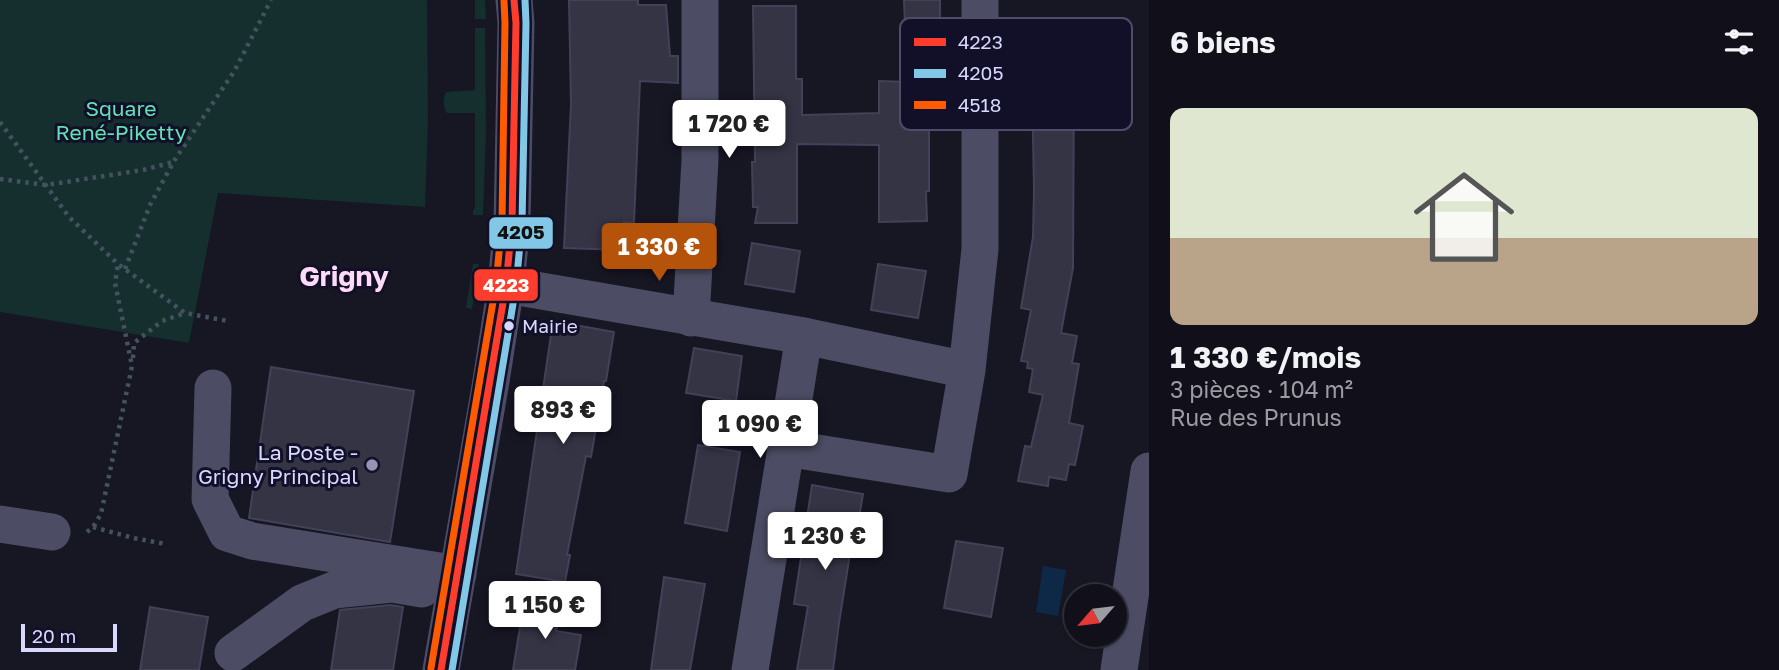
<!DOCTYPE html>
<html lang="fr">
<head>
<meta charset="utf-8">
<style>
	:root { --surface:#11101a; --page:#1e1e27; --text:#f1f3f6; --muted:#9c9da2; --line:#303039; --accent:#b45309 }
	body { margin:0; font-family:"Golos Text",sans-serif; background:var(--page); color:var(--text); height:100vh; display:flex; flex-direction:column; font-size:26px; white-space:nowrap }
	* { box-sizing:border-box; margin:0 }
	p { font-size:23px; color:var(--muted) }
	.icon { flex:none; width:38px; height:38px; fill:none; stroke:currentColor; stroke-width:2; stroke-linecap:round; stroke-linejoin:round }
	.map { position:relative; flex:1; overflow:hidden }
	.panel { display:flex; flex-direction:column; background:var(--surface); width:630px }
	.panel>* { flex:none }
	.needle { width:46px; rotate:242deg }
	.buttons { position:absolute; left:1064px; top:584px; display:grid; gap:14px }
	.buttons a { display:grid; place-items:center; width:63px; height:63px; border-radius:50%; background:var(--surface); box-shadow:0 2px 5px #0004,0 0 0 2px var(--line); font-size:35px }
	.scale { position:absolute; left:21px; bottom:18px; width:96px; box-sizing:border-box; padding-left:7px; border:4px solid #d9d9ff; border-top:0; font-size:19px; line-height:24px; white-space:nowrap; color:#d9d9ff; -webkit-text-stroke:5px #121029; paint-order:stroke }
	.price { position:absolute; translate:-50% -60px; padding:0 16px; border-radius:7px; background:#fff; color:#222; font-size:23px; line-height:46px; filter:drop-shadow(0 2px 4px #0008) }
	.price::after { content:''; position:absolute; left:50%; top:42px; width:21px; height:16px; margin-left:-10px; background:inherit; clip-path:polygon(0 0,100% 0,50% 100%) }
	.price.current { background:var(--accent); color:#fff }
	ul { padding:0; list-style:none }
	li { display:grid; align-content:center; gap:14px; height:371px; padding:0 21px }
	li span { display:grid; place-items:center; height:217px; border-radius:14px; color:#555 }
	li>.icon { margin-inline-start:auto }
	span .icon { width:126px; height:126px; fill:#fffc; stroke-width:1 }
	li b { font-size:30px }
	h2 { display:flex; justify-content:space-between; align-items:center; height:84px; padding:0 21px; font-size:30px }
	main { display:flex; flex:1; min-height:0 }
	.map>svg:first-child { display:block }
	.green { fill:#142f2d }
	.water { fill:#0e2848 }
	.building { fill:#353445; stroke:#434157; stroke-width:2 }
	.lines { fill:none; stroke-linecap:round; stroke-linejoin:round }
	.path { stroke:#44525f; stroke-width:4.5; stroke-dasharray:3.5 5; stroke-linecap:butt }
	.minor { stroke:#4c4c64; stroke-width:37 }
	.bus-1-casing { stroke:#121029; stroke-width:12 }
	.bus-2-casing { stroke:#121029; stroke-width:12 }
	.bus-3-casing { stroke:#121029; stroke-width:12 }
	.bus-1 { stroke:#ff3d2d; stroke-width:7 }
	.bus-2 { stroke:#82c8e6; stroke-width:7 }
	.bus-3 { stroke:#ff5a00; stroke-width:7 }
	.bus-dot { fill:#d9d9ff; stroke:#121029; stroke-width:2.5 }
	.poi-dot { fill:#9595b2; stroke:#121029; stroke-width:2.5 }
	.labels { text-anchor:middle; stroke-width:6; stroke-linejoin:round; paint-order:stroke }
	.bus-label { font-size:19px; fill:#d9d9ff; stroke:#121029; text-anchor:start }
	.park-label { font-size:21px; fill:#63e1b5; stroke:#121029 }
	.poi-label { font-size:21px; fill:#d9d9ff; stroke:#121029; text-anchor:end }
	.district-label { font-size:28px; font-weight:bold; fill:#ffdbf5; stroke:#121029 }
	.key { fill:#121029; stroke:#4e4c69; stroke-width:2 }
	.key-label { font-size:19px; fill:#d9d9ff }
	.line-badge { stroke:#121029; stroke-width:2.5 }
	.badge-label { font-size:19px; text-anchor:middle; font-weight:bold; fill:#fff }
	.pale-badge-label { font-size:19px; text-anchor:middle; font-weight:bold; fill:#111 }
</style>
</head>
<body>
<main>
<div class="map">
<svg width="1149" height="670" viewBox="0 0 1149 670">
	<rect width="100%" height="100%" fill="#171623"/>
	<g class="green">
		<path d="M0 0H427L428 118 425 207 218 193 189 343 0 312Z"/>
		<path d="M475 0H485L486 19H475Z"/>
		<path d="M475 28H485L486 131 483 215H473V210L475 209V113H447C443 108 443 97 446 92L475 90Z"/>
		<path d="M473 264H479L472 309 466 308Z"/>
	</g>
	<path class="water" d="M1043 566 1066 570 1058 616 1036 612Z"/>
	<g class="building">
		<path d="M569 0H638V5H666L670 56H678V83L640 81 634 223 624 222 623 250 564 248 571 104Z"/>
		<path d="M904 0H940V26H905Z"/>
		<path d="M753 6H796V79H802V115L879 113V81L941 83 938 128H929V191H926L927 221 879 222V145L797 144V223H755L758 207H753L752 162H755Z"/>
		<path d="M1019 29 1068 30 1069 68H1074L1073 268 1061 333 1077 336 1072 363 1079 364 1069 423 1083 426 1075 465 1069 464 1066 480 1049 477 1048 486 1018 481 1025 446 1031 447 1043 395 1029 392 1033 369 1027 368 1028 362 1021 361 1031 310 1021 308 1033 237 1034 191 1032 77H1018Z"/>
		<path d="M752 243 800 251 794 292 745 284Z"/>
		<path d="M878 264 926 271 918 318 871 310Z"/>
		<path d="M553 321 614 332 606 381H604L591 457 586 456 567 555H570L565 582 516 574Z"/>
		<path d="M694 348 742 356 736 401 686 393Z"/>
		<path d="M271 367 414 391 390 542 249 518Z"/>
		<path d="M698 445 740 452 727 531 685 523Z"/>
		<path d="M812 485 863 494 855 542 852 541 839 623 833 670H797L808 606 794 604Z"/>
		<path d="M956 541 1003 548 991 617 944 608Z"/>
		<path d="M664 577 705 584 690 670H651Z"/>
		<path d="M524 603H561L556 631 581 635 575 670H513Z"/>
		<path d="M391 605 403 607 393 670H331L340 610Z"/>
		<path d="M150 607 208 617 199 670H140Z"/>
	</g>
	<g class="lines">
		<g class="path">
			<path d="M0 122 69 217 118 264 185 313 228 321"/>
			<path d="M0 179 46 185 143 170 173 162"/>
			<path d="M125 269 150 205 174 161 235 70 271 0"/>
			<path d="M133 358 134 343 162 321 185 313"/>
			<path d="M93 527 133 538 166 544"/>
			<path d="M87 532 93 527 101 514 132 366 115 283 118 264"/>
		</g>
		<g class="minor">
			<path d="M506 285 804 336"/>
			<path d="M691 318 700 160V0"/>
			<path d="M967 370 804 336 786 448 949 474 967 370 980 249V0"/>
			<path d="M213 388 210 499 227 533 252 541 458 574"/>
			<path d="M0 524 52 532"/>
			<path d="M233 653 302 603 334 590 392 584 422 589"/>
			<path d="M441 670 491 381 506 285 512 223 516 23 514 0"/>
			<path d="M750 670 786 448"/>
			<path d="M1119 670 1149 471"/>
		</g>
		<defs>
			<path id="bus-1" d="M441 670 506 285 512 223 516 23 514 0"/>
			<path id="bus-2" d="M452 670 516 286 522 223 526 23 525 0"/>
			<path id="bus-3" d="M431 668 496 284 502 222 505 23 504 1"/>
		</defs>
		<use href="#bus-1" class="bus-1-casing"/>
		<use href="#bus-2" class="bus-2-casing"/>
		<use href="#bus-3" class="bus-3-casing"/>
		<use href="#bus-1" class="bus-1"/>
		<use href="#bus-2" class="bus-2"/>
		<use href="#bus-3" class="bus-3"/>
	</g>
	<circle class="bus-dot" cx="509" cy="326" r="6"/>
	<circle class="poi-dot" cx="372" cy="465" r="7"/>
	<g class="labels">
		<g class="bus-label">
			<text x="522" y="333">Mairie</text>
		</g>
		<g class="park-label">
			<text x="121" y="116">Square<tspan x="121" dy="24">René-Piketty</tspan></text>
		</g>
		<g class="poi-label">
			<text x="358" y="460">La Poste -<tspan x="358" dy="24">Grigny Principal</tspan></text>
		</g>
		<g class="district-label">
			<text x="344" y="286">Grigny</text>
		</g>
	</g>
	<rect x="900" y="18" width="232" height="112" rx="10" class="key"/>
	<rect x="914" y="38" width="32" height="8" fill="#ff3d2d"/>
	<rect x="914" y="69" width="32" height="9" fill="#82c8e6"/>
	<rect x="914" y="101" width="32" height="8" fill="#ff5a00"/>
	<g class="key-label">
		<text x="958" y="49">4223</text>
		<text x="958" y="80">4205</text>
		<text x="958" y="112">4518</text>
	</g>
	<g class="line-badge">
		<rect x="488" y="216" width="66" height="34" rx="7" fill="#82c8e6"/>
		<rect x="473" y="268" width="66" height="34" rx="7" fill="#ff3d2d"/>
	</g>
	<g class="badge-label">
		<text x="506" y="292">4223</text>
	</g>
	<g class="pale-badge-label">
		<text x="521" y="239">4205</text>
	</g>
</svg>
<div class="buttons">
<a><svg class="needle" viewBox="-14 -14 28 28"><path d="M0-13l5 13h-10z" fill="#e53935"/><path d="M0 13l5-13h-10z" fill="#9c9da2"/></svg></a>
</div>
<div class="scale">20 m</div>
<b class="price" style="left:729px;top:160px">1 720 €</b>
<b class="price current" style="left:659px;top:283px">1 330 €</b>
<b class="price" style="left:563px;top:446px">893 €</b>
<b class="price" style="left:760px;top:460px">1 090 €</b>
<b class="price" style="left:825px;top:572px">1 230 €</b>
<b class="price" style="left:545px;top:641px">1 150 €</b>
</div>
<section class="panel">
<h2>6 biens<svg class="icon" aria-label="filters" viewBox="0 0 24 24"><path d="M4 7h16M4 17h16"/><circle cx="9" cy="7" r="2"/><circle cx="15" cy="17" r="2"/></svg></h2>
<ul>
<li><span style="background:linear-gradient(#dfe7d0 60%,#b9a48a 0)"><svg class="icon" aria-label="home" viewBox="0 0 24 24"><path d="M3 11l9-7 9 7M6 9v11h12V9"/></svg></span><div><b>1 330 €/mois</b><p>3 pièces · 104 m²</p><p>Rue des Prunus</p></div></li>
</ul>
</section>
</main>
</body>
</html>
